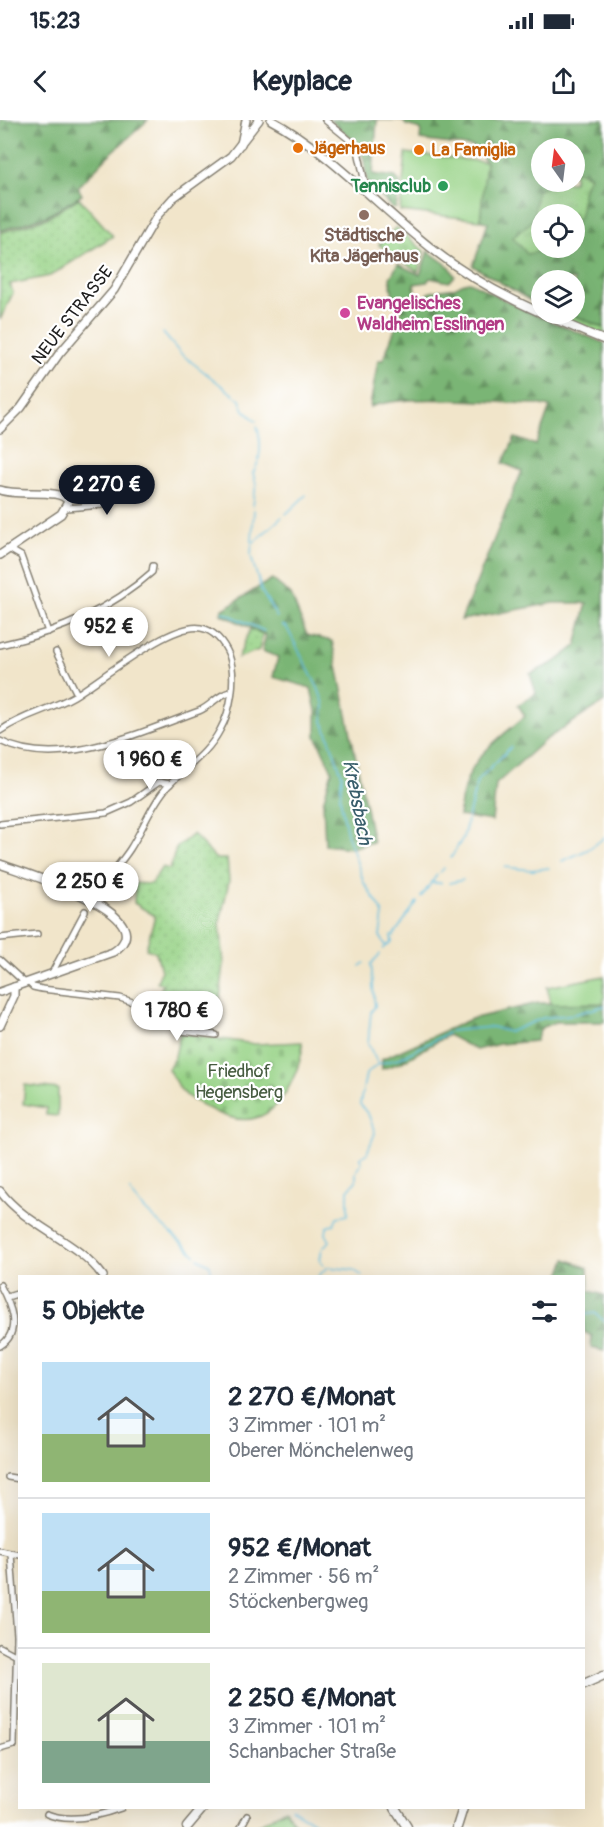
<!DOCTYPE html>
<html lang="de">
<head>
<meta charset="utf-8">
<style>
	:root { --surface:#fff; --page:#f2f2f3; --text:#1f2937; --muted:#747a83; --line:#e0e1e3; --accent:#111827 }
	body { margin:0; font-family:Pangolin,sans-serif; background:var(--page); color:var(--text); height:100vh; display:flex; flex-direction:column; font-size:22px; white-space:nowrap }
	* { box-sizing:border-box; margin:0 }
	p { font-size:20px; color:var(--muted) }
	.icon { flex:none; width:33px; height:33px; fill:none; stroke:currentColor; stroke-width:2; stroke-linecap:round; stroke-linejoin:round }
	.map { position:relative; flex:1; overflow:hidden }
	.sheet { position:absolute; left:18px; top:1155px; width:567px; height:534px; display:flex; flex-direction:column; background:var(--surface); border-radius:0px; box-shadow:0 6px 24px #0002 }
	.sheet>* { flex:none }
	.needle { width:39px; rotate:346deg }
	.tools { position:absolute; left:531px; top:18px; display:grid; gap:12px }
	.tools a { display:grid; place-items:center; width:54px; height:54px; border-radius:50%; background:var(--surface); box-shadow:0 6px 24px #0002; font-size:30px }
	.price { position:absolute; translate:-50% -51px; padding:0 14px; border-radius:21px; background:#fff; color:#222; font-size:20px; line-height:39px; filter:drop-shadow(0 2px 3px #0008) }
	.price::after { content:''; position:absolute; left:50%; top:36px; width:18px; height:14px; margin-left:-9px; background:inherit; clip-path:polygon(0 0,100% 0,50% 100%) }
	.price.active { background:var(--accent); color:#fff }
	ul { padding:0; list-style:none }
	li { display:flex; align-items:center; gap:18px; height:150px; padding:0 24px }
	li+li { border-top:2px solid var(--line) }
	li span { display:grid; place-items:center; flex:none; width:168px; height:120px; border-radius:0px; color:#555 }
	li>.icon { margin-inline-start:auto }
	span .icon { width:72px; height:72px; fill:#fffc; stroke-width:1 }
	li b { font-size:26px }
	h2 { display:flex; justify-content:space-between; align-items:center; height:72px; padding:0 24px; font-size:26px }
	.status { display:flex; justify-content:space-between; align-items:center; height:42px; padding:0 30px; background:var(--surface); direction:ltr }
	.status svg { height:16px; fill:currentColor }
	header { display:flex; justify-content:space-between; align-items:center; height:78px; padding:0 24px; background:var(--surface); font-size:27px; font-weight:800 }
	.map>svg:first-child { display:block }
	.grass { fill:url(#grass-dots); stroke:#5a7852; stroke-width:1.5 }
	.forest { fill:url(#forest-firs); stroke:#4b6848; stroke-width:1.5; fill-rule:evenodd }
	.cemetery { fill:url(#cemetery-stones); stroke:#5a7852; stroke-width:1.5 }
	.park { fill:url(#park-tufts); stroke:#5a7852; stroke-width:1.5 }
	.garden { fill:#98d387; stroke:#5a7852; stroke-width:1.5 }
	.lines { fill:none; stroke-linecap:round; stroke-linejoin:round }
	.stream { stroke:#63bfe1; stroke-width:1.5 }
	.minor-casing { stroke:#868073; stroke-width:8 }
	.tertiary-casing { stroke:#868073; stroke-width:10 }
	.secondary-casing { stroke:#868073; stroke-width:11 }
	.minor { stroke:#fff; stroke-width:5 }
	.tertiary { stroke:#fff; stroke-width:7 }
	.secondary { stroke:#fff; stroke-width:8 }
	.food-dot { fill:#e8710a; stroke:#fff; stroke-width:2 }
	.leisure-dot { fill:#2e9e5b; stroke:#fff; stroke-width:2 }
	.education-dot { fill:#8d6e63; stroke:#fff; stroke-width:2 }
	.hotel-dot { fill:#d1479c; stroke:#fff; stroke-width:2 }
	.labels { text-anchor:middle; stroke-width:4.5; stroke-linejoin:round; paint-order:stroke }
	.food-label { font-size:18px; font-weight:bold; fill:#c56008; stroke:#fff; text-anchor:start }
	.leisure-label { font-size:18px; font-weight:bold; fill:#27864d; stroke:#fff; text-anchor:end }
	.education-label { font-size:18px; font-weight:bold; fill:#785e54; stroke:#fff }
	.hotel-label { font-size:18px; font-weight:bold; fill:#b23c85; stroke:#fff; text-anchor:start }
	.street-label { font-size:18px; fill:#1c1c1c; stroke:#fff }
	.park-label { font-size:18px; fill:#475c41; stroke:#fff }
	.water-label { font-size:20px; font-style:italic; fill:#385d6b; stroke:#fff }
</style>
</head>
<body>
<div class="status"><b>15:23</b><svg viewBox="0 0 49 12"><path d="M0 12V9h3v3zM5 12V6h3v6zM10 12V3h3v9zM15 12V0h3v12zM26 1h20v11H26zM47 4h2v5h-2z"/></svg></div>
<header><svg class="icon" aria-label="back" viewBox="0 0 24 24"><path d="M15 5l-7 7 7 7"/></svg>Keyplace<svg class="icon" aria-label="share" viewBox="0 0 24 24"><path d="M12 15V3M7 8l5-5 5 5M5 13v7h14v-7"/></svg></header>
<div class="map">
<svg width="604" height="1707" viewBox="0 0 604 1707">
	<defs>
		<pattern id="grass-dots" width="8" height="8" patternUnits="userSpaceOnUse" patternTransform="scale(1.5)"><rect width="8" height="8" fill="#98d387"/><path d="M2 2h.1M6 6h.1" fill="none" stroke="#82b574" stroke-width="1.8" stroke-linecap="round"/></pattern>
		<pattern id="forest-firs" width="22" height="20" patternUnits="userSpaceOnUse" patternTransform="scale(1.5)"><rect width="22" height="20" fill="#7ab574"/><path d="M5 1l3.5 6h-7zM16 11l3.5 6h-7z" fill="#63925e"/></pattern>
		<pattern id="cemetery-stones" width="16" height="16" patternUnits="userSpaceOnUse" patternTransform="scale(1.5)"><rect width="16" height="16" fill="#98d387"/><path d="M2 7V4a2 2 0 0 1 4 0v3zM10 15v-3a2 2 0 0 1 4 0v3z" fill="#82b574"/></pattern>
		<pattern id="park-tufts" width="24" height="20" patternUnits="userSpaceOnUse" patternTransform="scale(1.5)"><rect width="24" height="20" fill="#98d387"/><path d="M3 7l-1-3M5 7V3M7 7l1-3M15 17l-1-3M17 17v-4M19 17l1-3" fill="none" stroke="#82b574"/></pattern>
	</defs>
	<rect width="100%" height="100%" fill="#fff"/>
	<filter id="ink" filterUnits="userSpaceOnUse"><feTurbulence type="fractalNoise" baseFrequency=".0167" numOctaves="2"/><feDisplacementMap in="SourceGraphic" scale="12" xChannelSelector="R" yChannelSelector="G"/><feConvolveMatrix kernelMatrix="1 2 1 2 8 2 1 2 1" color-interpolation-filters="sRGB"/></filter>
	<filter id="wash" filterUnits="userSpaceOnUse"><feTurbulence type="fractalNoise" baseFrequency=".008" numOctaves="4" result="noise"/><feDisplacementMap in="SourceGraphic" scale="24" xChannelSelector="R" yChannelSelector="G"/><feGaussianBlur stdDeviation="1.35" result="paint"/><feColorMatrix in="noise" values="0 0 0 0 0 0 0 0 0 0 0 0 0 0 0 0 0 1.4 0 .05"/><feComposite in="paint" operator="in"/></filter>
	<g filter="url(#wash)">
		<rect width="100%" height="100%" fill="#f1e5ca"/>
		<g class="grass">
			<path d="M79 78 113 116 50 156 10 164 13 173 0 200V113L47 98Z"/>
			<path d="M548 194H571L604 208V217Z"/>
			<path d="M250 509 263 514 259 530 238 538Z"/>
			<path d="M193 714 216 739H227L229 761 220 802 224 844 217 904 193 899 191 904 180 902 174 904 157 892 154 885 163 864 157 862 161 851 156 832 146 829 155 796 134 783 135 763 151 764 162 747 170 749 176 728Z"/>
		</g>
		<g class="forest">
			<path d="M0 0H148L107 37 78 67 82 75 47 96 0 111Z"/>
			<path d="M330 0H604V208L571 194H574V160H542L541 187 473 146 488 103 480 100 486 42 474 27 420 20 421 9 406 5 402 0H377L373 54 395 57 400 62 396 88 393 89 367 63 364 40 359 25ZM542 28H574V62H542ZM542 94H574V128H542Z"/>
			<path d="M428 131 450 147 455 156 449 162 430 158 427 162 414 164 416 180 429 177 428 173C436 170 442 170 450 169 458 168 461 162 470 162L526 191 604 223V582L545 620 496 664 492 701 459 696C464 641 487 629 525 596L518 585 536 573 530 554 555 542 576 526 587 483H554L461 500 522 351 503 343 515 318 536 325 550 287 537 284C493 283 409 273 370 287L378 240H383L403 188 394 184 390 158 398 144 420 155Z"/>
			<path d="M272 459 291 475 307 515 332 521 373 722 351 728 325 725 323 682 332 651 316 616V591L311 568 273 557 278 537 262 531 266 515 221 494 222 490Z"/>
			<path d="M538 883 604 884V902H555L541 908 536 921 499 924 476 930 448 915 402 942 382 949V939L471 899Z"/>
			<path d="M566 1139 588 1148 589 1171 604 1175V1231L591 1228 592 1216 584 1212V1156H560Z"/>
		</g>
		<path class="cemetery" d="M180 913 255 924 302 922C304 934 297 950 292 961 272 1003 244 1009 206 987 198 983 189 979 183 972 177 966 173 957 168 949L175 936Z"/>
		<g class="park">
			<path d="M575 50 590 56C578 71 586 89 575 104L574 94H542V128H557L527 134 513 117 533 100 537 71 546 66 545 62H574Z"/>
			<path d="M396 107 424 131 418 152 379 125Z"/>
		</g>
		<g class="garden">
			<path d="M406 33 486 42 480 100 400 91Z"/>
			<path d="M604 856V883L551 884 547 867Z"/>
			<path d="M25 965 58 969V996L46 995V988L23 984Z"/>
			<path d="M285 1689 297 1707H255Z"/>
		</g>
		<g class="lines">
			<g class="stream">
				<path d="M163 213 180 233 240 280 244 290 256 301"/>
				<path d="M253 386 256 364 253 353C262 338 262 323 257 306"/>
				<path d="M254 390 251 436 262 472 277 497"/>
				<path d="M286 394 306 375"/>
				<path d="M254 422 282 397"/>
				<path d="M223 492 264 511"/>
				<path d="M282 505 287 508 318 568 324 584 323 601 342 655 340 678 347 713 364 763 380 787 383 794 380 816 386 826"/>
				<path d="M456 729 463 718 477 661 511 627"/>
				<path d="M451 738 455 731"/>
				<path d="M562 741 587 730 604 718"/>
				<path d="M504 747 532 750 549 748"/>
				<path d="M440 752 444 748"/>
				<path d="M433 763H441"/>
				<path d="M449 763 463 760"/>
				<path d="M421 777 437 755"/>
				<path d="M393 816 417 782"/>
				<path d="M383 829 392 822 391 816"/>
				<path d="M360 846 364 843"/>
				<path d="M450 911 492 907 509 912 543 898 575 894 604 886"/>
				<path d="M378 944 398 939 448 913"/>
				<path d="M130 1070C137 1088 180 1119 195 1135"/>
				<path d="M323 1127 330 1121 326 1114 327 1107 334 1104 337 1097 348 1095V1070L356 1061V1052L362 1041 360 1038 367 1033 375 1013 369 996 360 984 366 954 378 944 368 924 371 892 375 886C373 872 373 859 371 844L380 834"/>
				<path d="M322 1129 320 1140 324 1145"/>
				<path d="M198 1138 210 1145 212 1156"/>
				<path d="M318 1156 328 1147 354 1150 362 1156"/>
				<path d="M584 1195 595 1193 604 1201"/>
				<path d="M291 1688 322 1707"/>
			</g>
		</g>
	</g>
	<g filter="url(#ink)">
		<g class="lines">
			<defs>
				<g id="minor">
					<path d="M325 0 357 26 367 72"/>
					<path d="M67 388 102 385 139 368"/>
					<path d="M9 429 21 436 48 512"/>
					<path d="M0 525C55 513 110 490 152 452L153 446"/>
					<path d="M56 532 77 574"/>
					<path d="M0 611C24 594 50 590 74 576 101 560 171 502 201 508 214 510 224 523 229 535 237 557 231 591 220 610 207 635 186 647 168 666 152 683 143 709 130 729 119 746 102 762 94 781"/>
					<path d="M0 621C59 651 141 612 199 591 211 586 217 575 230 572"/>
					<path d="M0 704 106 693 131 682 159 662 170 664"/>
					<path d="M0 818 37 814"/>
					<path d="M0 840 25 863"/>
					<path d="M53 851 85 791"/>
					<path d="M28 862 33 867 42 869 120 878 145 886 181 911 216 915"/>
					<path d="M0 1165C10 1184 23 1211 0 1226"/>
					<path d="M7 1177 20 1173"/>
					<path d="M8 1357 20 1359"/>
					<path d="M0 1431 20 1435"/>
					<path d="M11 1434 17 1515 14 1625"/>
					<path d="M0 1527 17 1536"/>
					<path d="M0 1629 14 1625"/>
					<path d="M47 1694C70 1703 99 1696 121 1688"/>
					<path d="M241 1707 247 1696"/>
				</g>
				<g id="tertiary">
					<path d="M271 0C328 30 383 91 435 131 486 171 544 195 604 220"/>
					<path d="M241 24 246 0"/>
					<path d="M0 309 21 288 59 234 114 170 157 96 173 78 231 36 259 0"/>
					<path d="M0 370C19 377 63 367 68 382L61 394 0 435"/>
					<path d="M0 744C20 752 169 795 113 832L0 872"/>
					<path d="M0 906 14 876V867"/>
					<path d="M0 1071C27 1107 77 1120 103 1156"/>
				</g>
				<g id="secondary">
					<path d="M584 1564 604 1555"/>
					<path d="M395 1688 407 1707"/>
					<path d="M187 1707 203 1688"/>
					<path d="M457 1707 463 1688"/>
				</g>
			</defs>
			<use href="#minor" class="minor-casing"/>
			<use href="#tertiary" class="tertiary-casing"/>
			<use href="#secondary" class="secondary-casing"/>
			<use href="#minor" class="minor"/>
			<use href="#tertiary" class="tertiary"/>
			<use href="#secondary" class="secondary"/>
		</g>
	</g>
	<g class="food-dot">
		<circle cx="298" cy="28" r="6"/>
		<circle cx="419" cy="30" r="6"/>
	</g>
	<circle class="leisure-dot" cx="443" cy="66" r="6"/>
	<circle class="education-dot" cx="364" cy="95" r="6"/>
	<circle class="hotel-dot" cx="345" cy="193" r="6"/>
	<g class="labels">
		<g class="food-label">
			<text x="310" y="34">Jägerhaus</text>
			<text x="431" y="36">La Famiglia</text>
		</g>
		<g class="leisure-label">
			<text x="431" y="72">Tennisclub</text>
		</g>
		<g class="education-label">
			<text x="364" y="121">Städtische<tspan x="364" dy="21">Kita Jägerhaus</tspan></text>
		</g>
		<g class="hotel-label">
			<text x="357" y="189">Evangelisches<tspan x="357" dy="21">Waldheim Esslingen</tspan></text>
		</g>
		<g class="street-label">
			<text transform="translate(72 195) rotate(-52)" y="6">NEUE STRASSE</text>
		</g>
		<g class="park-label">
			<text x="239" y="957">Friedhof<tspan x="239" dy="21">Hegensberg</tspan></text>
		</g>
		<g class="water-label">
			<text transform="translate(358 682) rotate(79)" y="7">Krebsbach</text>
		</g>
	</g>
</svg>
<div class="tools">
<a><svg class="needle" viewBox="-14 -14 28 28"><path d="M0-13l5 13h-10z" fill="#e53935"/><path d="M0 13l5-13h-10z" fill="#747a83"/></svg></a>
<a><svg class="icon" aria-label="locate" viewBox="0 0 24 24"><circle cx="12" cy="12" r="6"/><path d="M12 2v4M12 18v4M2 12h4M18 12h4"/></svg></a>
<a><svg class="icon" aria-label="layers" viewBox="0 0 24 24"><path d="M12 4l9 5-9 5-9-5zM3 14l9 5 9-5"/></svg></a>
</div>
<b class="price active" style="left:107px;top:396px">2 270 €</b>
<b class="price" style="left:109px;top:538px">952 €</b>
<b class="price" style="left:150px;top:671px">1 960 €</b>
<b class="price" style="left:90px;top:793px">2 250 €</b>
<b class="price" style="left:177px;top:922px">1 780 €</b>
<section class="sheet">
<h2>5 Objekte<svg class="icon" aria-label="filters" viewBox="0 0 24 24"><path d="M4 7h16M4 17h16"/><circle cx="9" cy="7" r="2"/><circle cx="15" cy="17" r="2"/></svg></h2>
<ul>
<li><span style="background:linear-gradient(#bfe0f5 60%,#8fb573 0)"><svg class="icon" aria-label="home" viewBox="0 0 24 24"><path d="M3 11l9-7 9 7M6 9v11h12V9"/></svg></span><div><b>2 270 €/Monat</b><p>3 Zimmer · 101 m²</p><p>Oberer Mönchelenweg</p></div></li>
<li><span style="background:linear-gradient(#bfe0f5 65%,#8fb573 0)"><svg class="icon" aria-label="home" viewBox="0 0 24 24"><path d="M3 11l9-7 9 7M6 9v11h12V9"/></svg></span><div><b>952 €/Monat</b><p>2 Zimmer · 56 m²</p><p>Stöckenbergweg</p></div></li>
<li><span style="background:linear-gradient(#dfe7d0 65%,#7fa58c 0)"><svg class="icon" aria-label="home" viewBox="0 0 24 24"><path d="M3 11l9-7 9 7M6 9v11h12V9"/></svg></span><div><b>2 250 €/Monat</b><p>3 Zimmer · 101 m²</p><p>Schanbacher Straße</p></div></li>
</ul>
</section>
</div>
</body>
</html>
